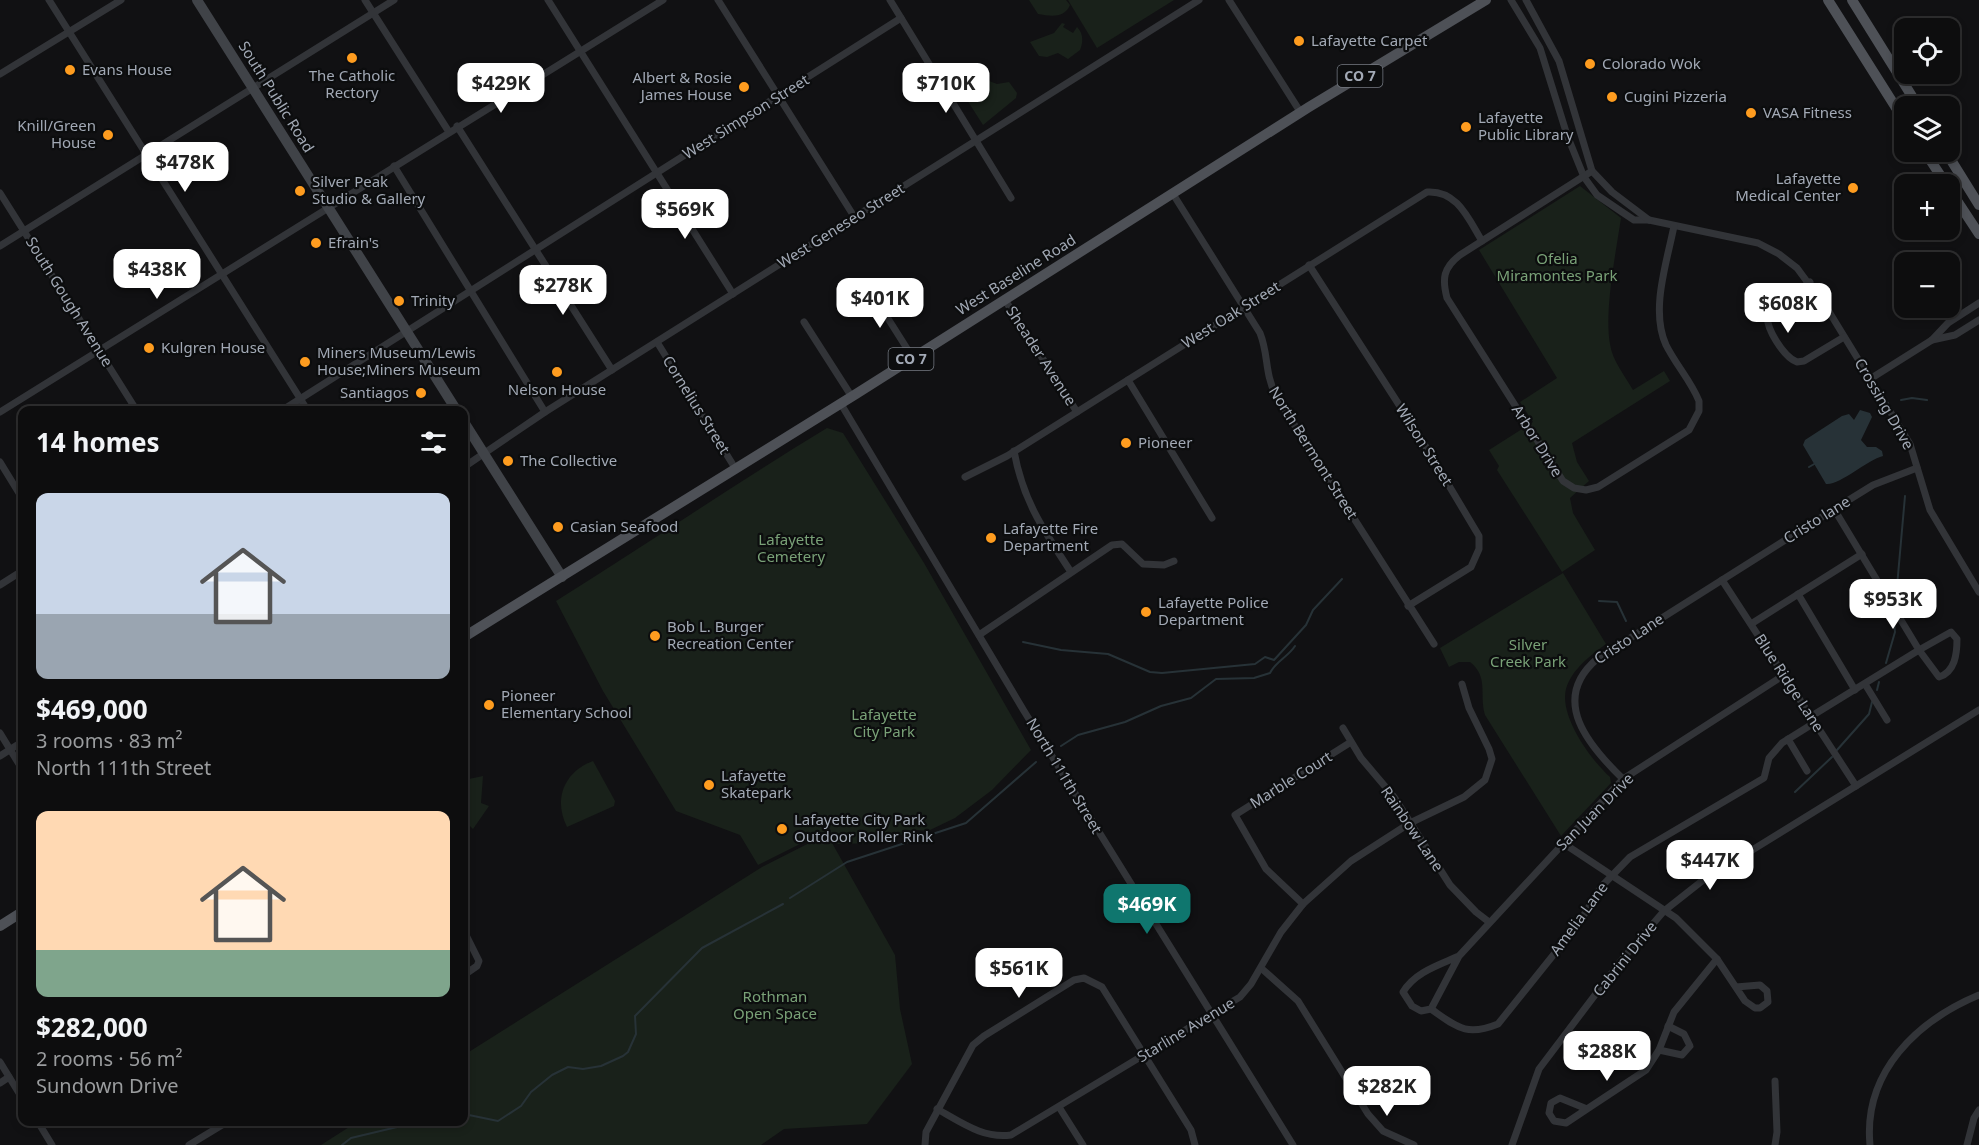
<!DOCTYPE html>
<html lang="en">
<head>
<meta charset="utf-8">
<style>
	:root { --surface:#0d0d0e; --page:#1b1b1c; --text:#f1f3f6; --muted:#9a9c9e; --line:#2d2d2e; --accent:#0f766e }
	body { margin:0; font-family:"Noto Sans",sans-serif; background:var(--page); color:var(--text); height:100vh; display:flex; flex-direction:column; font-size:22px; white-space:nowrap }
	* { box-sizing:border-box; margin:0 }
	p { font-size:20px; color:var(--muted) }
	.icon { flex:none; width:33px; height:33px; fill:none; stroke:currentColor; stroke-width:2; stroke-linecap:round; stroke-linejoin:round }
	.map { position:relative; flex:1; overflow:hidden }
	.sheet { position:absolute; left:18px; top:406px; width:450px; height:720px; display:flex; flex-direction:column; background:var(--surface); border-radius:12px; box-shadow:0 3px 9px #0003,0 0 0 2px var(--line) }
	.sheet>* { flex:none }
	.fabs { position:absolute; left:1894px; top:18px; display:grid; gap:12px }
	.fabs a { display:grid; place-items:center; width:66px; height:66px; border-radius:12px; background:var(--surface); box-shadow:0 3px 9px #0003,0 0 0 2px var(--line); font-size:30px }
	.price { position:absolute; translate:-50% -51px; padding:0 14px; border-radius:12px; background:#fff; color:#222; font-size:20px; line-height:39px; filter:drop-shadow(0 2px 3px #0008) }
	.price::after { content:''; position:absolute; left:50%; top:36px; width:18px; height:14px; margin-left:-9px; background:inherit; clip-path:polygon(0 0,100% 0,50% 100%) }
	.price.current { background:var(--accent); color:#fff }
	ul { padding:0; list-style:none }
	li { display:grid; align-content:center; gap:12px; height:318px; padding:0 18px }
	li span { display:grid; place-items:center; height:186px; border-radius:12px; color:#555 }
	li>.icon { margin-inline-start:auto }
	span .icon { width:108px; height:108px; fill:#fffc; stroke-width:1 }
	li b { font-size:26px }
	h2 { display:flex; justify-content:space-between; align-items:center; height:72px; padding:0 18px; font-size:26px }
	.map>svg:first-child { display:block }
	.green { fill:#19211a }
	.water { fill:#273237 }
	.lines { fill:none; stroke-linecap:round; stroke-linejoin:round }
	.stream { stroke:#273237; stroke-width:2 }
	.street { stroke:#323438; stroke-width:7 }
	.secondary { stroke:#404348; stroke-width:10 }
	.primary { stroke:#4e5157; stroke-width:10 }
	.poi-dot { fill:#fe9c1f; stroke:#0c0d0e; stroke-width:2 }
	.labels { text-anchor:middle; stroke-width:4.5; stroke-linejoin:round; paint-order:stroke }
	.shield { fill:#0c0d0e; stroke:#757a83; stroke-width:1.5 }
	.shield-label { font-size:14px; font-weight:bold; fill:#a2a9b5 }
	.poi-label { font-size:15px; fill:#a2a9b5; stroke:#0c0d0e; text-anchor:start }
	.street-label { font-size:15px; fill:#a2a9b5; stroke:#0c0d0e }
	.park-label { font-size:15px; fill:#79a177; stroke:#0c0d0e }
</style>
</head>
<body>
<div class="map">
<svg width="1979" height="1145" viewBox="0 0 1979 1145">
	<rect width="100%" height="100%" fill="#111113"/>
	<g class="green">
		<path d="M1029 0H1066L1070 5C1064 19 1050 16 1038 14Z"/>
		<path d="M1068 0H1174L1097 48Z"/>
		<path d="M1062 23 1065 24 1063 27 1073 33 1077 27C1084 34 1083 43 1080 50L1068 59 1058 53 1047 57 1039 56 1030 42 1054 33Z"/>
		<path d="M979 77 997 84 1009 82 1017 93 1016 98 983 125 960 89Z"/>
		<path d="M1580 186 1621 218C1616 252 1604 311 1610 344 1612 360 1625 376 1633 390L1664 371 1670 381 1572 443 1577 462 1589 481 1570 498 1573 513 1595 550 1562 572 1497 470 1499 466 1489 450 1533 422 1520 402 1557 378 1479 250Z"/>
		<path d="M827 428 843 433 924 563 1031 750 992 790 955 818 928 831 917 830 877 843 836 844 828 830 758 865 740 835 676 811 603 691 556 601C647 544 735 484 827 428Z"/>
		<path d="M1563 573 1606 644C1590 656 1572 669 1566 689 1559 716 1591 760 1610 777L1611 783 1561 836 1485 715C1479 694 1489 677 1470 662H1459L1449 667 1440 648Z"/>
		<path d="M593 761 615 801 614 806 567 827C553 799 564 772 593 761Z"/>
		<path d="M483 776 481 803 489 806 473 829 468 824 464 827V780Z"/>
		<path d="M827 834 895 955 900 1009 912 1064 867 1124 784 1129 761 1145H321L357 1122H464V1055L762 867Z"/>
	</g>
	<path class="water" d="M1860 410 1870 413 1872 417 1861 440 1867 447H1876L1882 451 1883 456C1867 460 1839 486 1826 484L1803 445 1805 440 1842 416 1849 414 1854 420Z"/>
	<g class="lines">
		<g class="stream">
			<path d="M1901 400 1912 398 1927 400"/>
			<path d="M1809 467 1816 463"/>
			<path d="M1896 598 1905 496"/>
			<path d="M1599 601 1617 602 1626 621"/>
			<path d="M1023 642 1061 650 1108 654 1150 672 1162 673 1255 664 1265 657 1274 660 1306 625 1313 610 1342 579"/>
			<path d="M1886 663 1895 632 1893 613"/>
			<path d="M1877 690 1879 682"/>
			<path d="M1061 746 1078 735 1125 722 1161 706 1191 698 1216 679 1254 678 1270 673C1276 661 1288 657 1295 646"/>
			<path d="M1837 750 1869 714 1872 702"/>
			<path d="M1795 792 1832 757"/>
			<path d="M790 898 847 862 966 823 1036 762"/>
			<path d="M464 1114 498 1121 521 1106 531 1092 552 1075 568 1067 583 1069 601 1066 623 1056 628 1052 636 1034 635 1016 702 948 783 904"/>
			<path d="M342 1145 351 1138 418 1122"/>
		</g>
		<g class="street">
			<path d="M49 0 308 411"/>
			<path d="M365 0 449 132"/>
			<path d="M548 0 733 294"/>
			<path d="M718 0 855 218"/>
			<path d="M890 0 1011 198"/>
			<path d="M1229 0 1301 113"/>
			<path d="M1511 0 1540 48 1567 135 1584 177 1597 195 1622 212 1634 220H1649L1758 243 1779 254 1797 268 1828 310 1910 444 1930 510 1979 592"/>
			<path d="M1526 0 1559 61 1592 171 1612 192 1649 220"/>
			<path d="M0 74 121 0"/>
			<path d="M457 126 612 370"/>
			<path d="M394 166 545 412"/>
			<path d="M1592 171 1460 255C1443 268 1442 279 1447 298L1563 481 1574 488 1586 490 1598 487 1689 430 1699 411V401C1691 381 1676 365 1666 345 1650 310 1667 262 1674 226"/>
			<path d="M0 193 137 411"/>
			<path d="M1173 194 1260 333C1269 356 1264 371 1276 396L1434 644"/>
			<path d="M0 246 394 0"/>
			<path d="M1309 265 1423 442 1479 536V549L1471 567 1408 606"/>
			<path d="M1810 282 1768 313C1764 327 1784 357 1797 362L1804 361 1844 337"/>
			<path d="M868 287 913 358"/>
			<path d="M1005 300 1077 412"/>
			<path d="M804 322 852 397"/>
			<path d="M1932 340 1955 335 1979 320"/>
			<path d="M657 342 735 468"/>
			<path d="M1870 379 1932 340 1948 323 1979 303"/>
			<path d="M1128 380 1212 518"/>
			<path d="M841 404 1024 711 1293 1145"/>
			<path d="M281 411 901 18"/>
			<path d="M0 412 663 0"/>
			<path d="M1014 451C1023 501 1044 531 1071 572"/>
			<path d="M0 462 22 498"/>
			<path d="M464 467 545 412 1199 0"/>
			<path d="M965 477 1007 456 1427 192C1457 190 1468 218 1482 241"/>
			<path d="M1722 580 1856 786"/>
			<path d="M0 585 22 571"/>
			<path d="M1798 594 1855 690"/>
			<path d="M1751 624 1862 554"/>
			<path d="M1951 632 1957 639C1957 654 1955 672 1939 677L1919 650Z"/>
			<path d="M979 635 1112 545 1122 544 1143 564 1164 565 1174 561"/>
			<path d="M1865 684 1887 720"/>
			<path d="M1810 717 1919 650 1834 509"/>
			<path d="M1343 728 1361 758 1394 797 1450 885 1476 912 1489 922"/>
			<path d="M0 733 22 769"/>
			<path d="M1788 739 1807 771"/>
			<path d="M0 756 22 742"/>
			<path d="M1623 779C1589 746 1549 700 1597 659L1852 498 1873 485 1917 468"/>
			<path d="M1563 843 1676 918 1717 959 1745 1001 1755 1008H1760L1768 1002 1767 991 1760 985 1736 987"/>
			<path d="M1303 904 1266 869 1235 815 1351 742"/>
			<path d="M464 931 479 961 477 966 464 975"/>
			<path d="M1459 956C1439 965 1415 972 1403 992L1412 1006 1421 1011 1431 1009 1459 956 1623 779 1784 675"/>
			<path d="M1261 968 1298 1001 1368 1114 1383 1131 1414 1145"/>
			<path d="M1431 1009C1457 1027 1466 1037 1498 1024L1579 923 1601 887 1630 857 1764 778 1769 758 1782 743 1814 723"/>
			<path d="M1659 1050 1682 1055 1690 1046 1684 1034 1668 1026"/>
			<path d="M0 1062 22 1098"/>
			<path d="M0 1083 9 1077"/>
			<path d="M1059 1107 1083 1145"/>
			<path d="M937 1109C961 1122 983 1139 1011 1135L1240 997 1251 984 1281 932 1303 904 1351 861 1410 823 1464 797 1485 780 1492 759 1489 749 1469 708 1462 684"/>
			<path d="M1587 1109 1566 1123 1554 1121 1549 1113 1551 1103 1560 1098 1587 1109 1646 1070 1659 1050 1674 1012 1717 959"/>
			<path d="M38 1122 52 1145"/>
			<path d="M189 1145 227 1122"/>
			<path d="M925 1145 926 1132 973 1045 984 1036 1074 980 1084 978 1102 987 1191 1130 1195 1145"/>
			<path d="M1512 1145 1539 1069 1620 962 1664 911 1702 881 1979 710"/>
			<path d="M1775 1145 1777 1132 1775 1081"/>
			<path d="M1870 1145C1863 1072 1917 1021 1979 995"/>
			<path d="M1967 1145 1974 1118 1979 1110"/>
		</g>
		<g class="secondary">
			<path d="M197 0 457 411"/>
			<path d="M464 422 562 577"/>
		</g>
		<g class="primary">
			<path d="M1828 0 1905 122"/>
			<path d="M1852 0 1918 106"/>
			<path d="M1925 152 1946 184"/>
			<path d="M1946 152 1979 205"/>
			<path d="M1950 190 1979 234"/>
			<path d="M464 637 856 394 1309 107 1486 0"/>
			<path d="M0 926 22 912"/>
		</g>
	</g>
	<g class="poi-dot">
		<circle cx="1299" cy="41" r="6"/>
		<circle cx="352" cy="58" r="6"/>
		<circle cx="1590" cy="64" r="6"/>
		<circle cx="70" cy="70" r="6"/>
		<circle cx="744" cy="87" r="6"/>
		<circle cx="1612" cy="97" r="6"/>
		<circle cx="1751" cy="113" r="6"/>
		<circle cx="1466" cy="127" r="6"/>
		<circle cx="108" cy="135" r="6"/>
		<circle cx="1853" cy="188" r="6"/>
		<circle cx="300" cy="191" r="6"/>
		<circle cx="316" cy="243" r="6"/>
		<circle cx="399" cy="301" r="6"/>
		<circle cx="149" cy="348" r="6"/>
		<circle cx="305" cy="362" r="6"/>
		<circle cx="557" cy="372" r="6"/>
		<circle cx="421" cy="393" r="6"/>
		<circle cx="1126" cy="443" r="6"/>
		<circle cx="508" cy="461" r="6"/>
		<circle cx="558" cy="527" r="6"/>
		<circle cx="991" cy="538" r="6"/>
		<circle cx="1146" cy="612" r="6"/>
		<circle cx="655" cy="636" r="6"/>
		<circle cx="489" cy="705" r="6"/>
		<circle cx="709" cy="785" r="6"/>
		<circle cx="782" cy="829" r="6"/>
	</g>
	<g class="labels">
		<g class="shield">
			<rect x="1337.5" y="65" width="45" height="22" rx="4.5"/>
			<rect x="888.5" y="348" width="45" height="22" rx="4.5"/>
		</g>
		<g class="shield-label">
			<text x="1360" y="81">CO 7</text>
			<text x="911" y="364">CO 7</text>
		</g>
		<g class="poi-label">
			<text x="1311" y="46">Lafayette Carpet</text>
			<text x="1602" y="69">Colorado Wok</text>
			<text x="82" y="75">Evans House</text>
			<text x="352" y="81" text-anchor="middle">The Catholic<tspan x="352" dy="17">Rectory</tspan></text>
			<text x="732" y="83" text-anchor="end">Albert &amp; Rosie<tspan x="732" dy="17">James House</tspan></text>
			<text x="1624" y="102">Cugini Pizzeria</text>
			<text x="1763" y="118">VASA Fitness</text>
			<text x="1478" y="123">Lafayette<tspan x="1478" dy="17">Public Library</tspan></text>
			<text x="96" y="131" text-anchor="end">Knill/Green<tspan x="96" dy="17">House</tspan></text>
			<text x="1841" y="184" text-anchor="end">Lafayette<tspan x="1841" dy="17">Medical Center</tspan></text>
			<text x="312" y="187">Silver Peak<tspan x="312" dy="17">Studio &amp; Gallery</tspan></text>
			<text x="328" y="248">Efrain's</text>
			<text x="411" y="306">Trinity</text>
			<text x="161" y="353">Kulgren House</text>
			<text x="317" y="358">Miners Museum/Lewis<tspan x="317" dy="17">House;Miners Museum</tspan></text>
			<text x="557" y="395" text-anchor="middle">Nelson House</text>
			<text x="409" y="398" text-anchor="end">Santiagos</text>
			<text x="1138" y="448">Pioneer</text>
			<text x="520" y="466">The Collective</text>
			<text x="570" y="532">Casian Seafood</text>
			<text x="1003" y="534">Lafayette Fire<tspan x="1003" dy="17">Department</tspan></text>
			<text x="1158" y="608">Lafayette Police<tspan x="1158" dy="17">Department</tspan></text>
			<text x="667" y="632">Bob L. Burger<tspan x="667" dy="17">Recreation Center</tspan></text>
			<text x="501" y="701">Pioneer<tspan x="501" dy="17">Elementary School</tspan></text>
			<text x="721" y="781">Lafayette<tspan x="721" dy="17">Skatepark</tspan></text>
			<text x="794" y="825">Lafayette City Park<tspan x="794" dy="17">Outdoor Roller Rink</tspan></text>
		</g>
		<g class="street-label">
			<text transform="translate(276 97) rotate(58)" y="5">South Public Road</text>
			<text transform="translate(746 117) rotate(-32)" y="5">West Simpson Street</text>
			<text transform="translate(841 226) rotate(-32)" y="5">West Geneseo Street</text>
			<text transform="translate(1016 275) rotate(-32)" y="5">West Baseline Road</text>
			<text transform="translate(69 302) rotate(58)" y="5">South Gough Avenue</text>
			<text transform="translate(1231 315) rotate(-32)" y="5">West Oak Street</text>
			<text transform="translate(1041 356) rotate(57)" y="5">Sheader Avenue</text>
			<text transform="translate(1884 404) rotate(60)" y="5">Crossing Drive</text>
			<text transform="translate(696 405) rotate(58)" y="5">Cornelius Street</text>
			<text transform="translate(1537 441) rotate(58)" y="5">Arbor Drive</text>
			<text transform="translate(1424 445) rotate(58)" y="5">Wilson Street</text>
			<text transform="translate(1313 453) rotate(58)" y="5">North Bermont Street</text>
			<text transform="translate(1817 520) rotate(-32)" y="5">Cristo lane</text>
			<text transform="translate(1629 639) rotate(-33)" y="5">Cristo Lane</text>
			<text transform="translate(1789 683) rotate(57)" y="5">Blue Ridge Lane</text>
			<text transform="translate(1064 776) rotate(59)" y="5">North 111th Street</text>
			<text transform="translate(1291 780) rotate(-32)" y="5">Marble Court</text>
			<text transform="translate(1595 812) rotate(-45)" y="5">San Juan Drive</text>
			<text transform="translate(1412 829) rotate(56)" y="5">Rainbow Lane</text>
			<text transform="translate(1579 919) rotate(-54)" y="5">Amelia Lane</text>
			<text transform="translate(1625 959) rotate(-51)" y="5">Cabrini Drive</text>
			<text transform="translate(1186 1030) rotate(-31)" y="5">Starline Avenue</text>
		</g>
		<g class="park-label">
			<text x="1557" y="264">Ofelia<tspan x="1557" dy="17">Miramontes Park</tspan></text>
			<text x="791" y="545">Lafayette<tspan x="791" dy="17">Cemetery</tspan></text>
			<text x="1528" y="650">Silver<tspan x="1528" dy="17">Creek Park</tspan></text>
			<text x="884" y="720">Lafayette<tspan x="884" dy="17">City Park</tspan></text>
			<text x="775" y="1002">Rothman<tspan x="775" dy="17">Open Space</tspan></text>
		</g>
	</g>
</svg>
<div class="fabs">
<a><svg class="icon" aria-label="locate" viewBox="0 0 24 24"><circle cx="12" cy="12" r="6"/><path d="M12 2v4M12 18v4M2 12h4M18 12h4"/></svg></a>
<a><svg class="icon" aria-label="layers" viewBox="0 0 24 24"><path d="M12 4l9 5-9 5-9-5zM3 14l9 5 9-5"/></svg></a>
<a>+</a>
<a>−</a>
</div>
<b class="price" style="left:501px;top:114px">$429K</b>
<b class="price" style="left:946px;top:114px">$710K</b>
<b class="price" style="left:185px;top:193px">$478K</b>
<b class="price" style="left:685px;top:240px">$569K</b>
<b class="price" style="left:157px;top:300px">$438K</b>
<b class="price" style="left:563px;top:316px">$278K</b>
<b class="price" style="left:880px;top:329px">$401K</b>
<b class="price" style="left:1788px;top:334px">$608K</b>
<b class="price" style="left:1893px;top:630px">$953K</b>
<b class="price" style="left:1710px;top:891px">$447K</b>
<b class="price current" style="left:1147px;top:935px">$469K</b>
<b class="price" style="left:1019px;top:999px">$561K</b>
<b class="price" style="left:1607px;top:1082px">$288K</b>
<b class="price" style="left:1387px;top:1117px">$282K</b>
<section class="sheet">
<h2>14 homes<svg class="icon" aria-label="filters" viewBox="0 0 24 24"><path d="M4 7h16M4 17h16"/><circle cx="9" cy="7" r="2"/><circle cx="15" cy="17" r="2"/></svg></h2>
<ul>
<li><span style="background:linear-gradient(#c9d6e8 65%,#9aa5b1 0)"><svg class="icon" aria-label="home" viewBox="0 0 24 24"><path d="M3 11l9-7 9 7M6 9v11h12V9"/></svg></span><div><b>$469,000</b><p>3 rooms · 83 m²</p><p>North 111th Street</p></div></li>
<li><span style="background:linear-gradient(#ffd9b3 75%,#7fa58c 0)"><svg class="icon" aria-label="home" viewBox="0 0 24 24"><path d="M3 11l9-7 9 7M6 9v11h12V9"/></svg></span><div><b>$282,000</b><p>2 rooms · 56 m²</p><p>Sundown Drive</p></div></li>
</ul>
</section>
</div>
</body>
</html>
